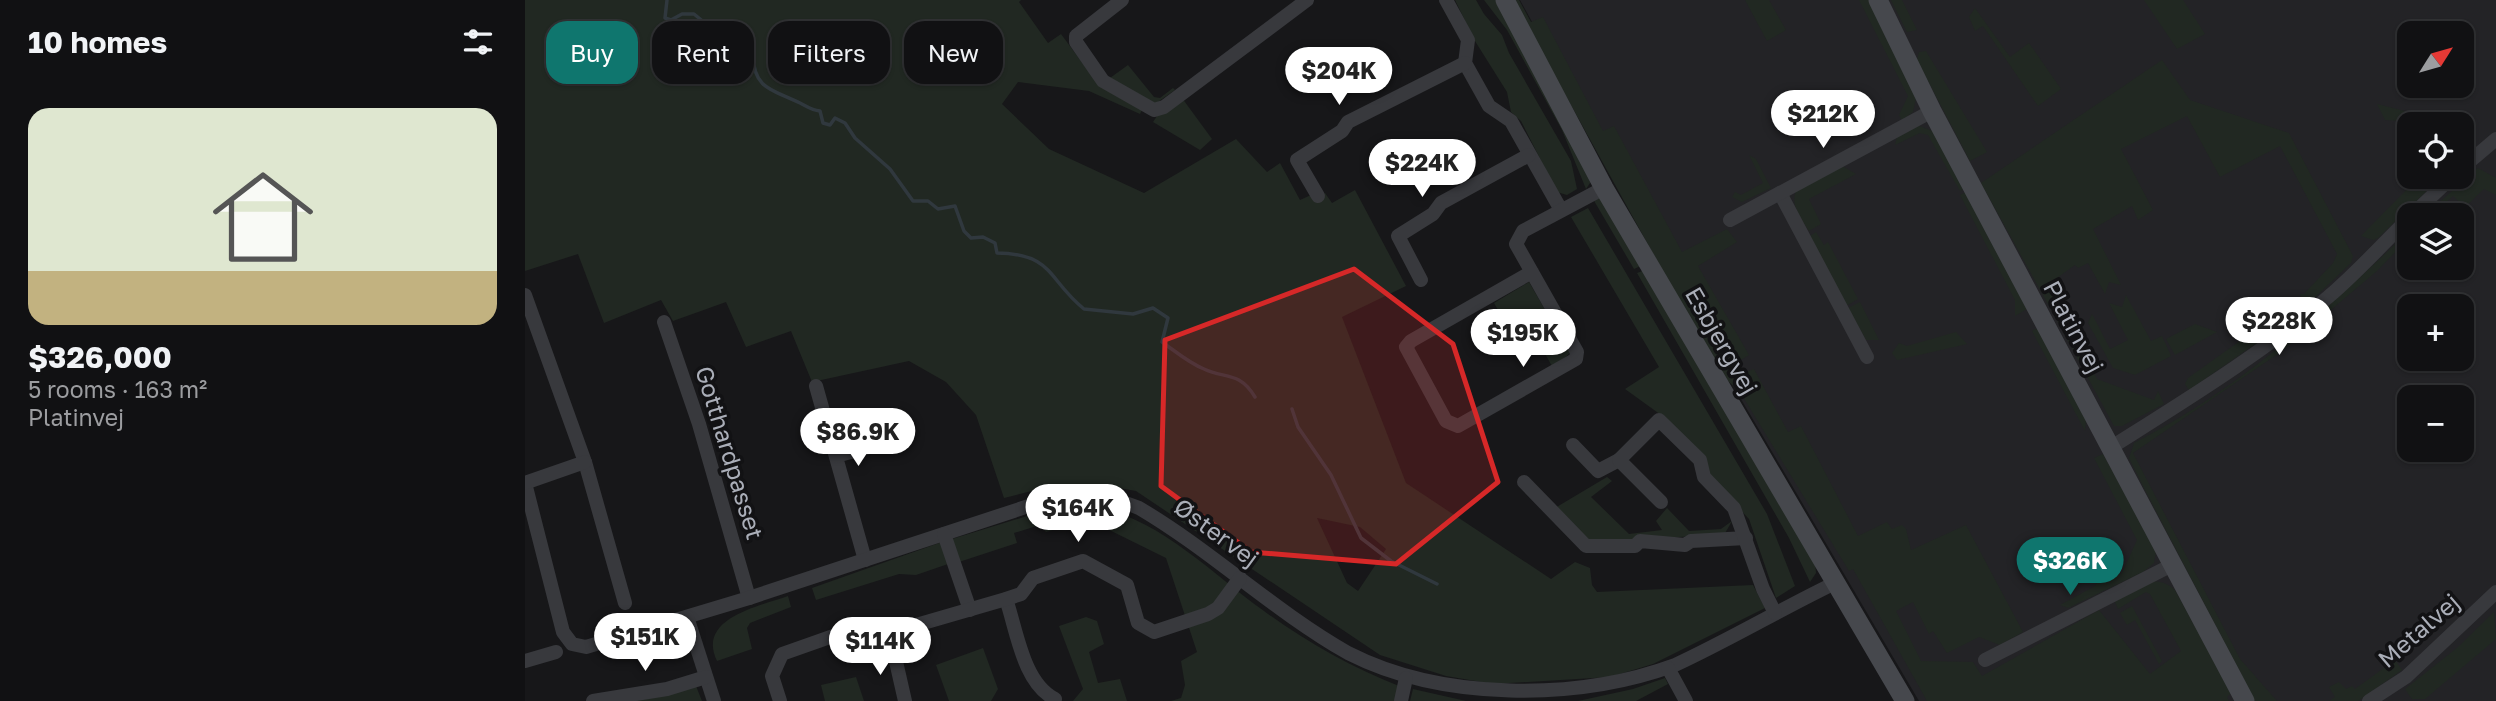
<!DOCTYPE html>
<html lang="en">
<head>
<meta charset="utf-8">
<style>
	:root { --surface:#111113; --page:#1a1a1c; --text:#f1f3f6; --muted:#9c9da0; --line:#303133; --accent:#0f766e }
	body { margin:0; font-family:"Golos Text",sans-serif; background:var(--page); color:var(--text); height:100vh; display:flex; flex-direction:column; font-size:26px; white-space:nowrap }
	* { box-sizing:border-box; margin:0 }
	p { font-size:23px; color:var(--muted) }
	.icon { flex:none; width:38px; height:38px; fill:none; stroke:currentColor; stroke-width:2; stroke-linecap:round; stroke-linejoin:round }
	.map { position:relative; flex:1; overflow:hidden }
	.panel { display:flex; flex-direction:column; background:var(--surface); width:525px }
	.panel>* { flex:none }
	.top-card { position:absolute; left:21px; top:21px; width:665px; height:63px; display:flex; gap:14px }
	.needle { width:46px; rotate:53deg }
	.buttons { position:absolute; left:1872px; top:21px; display:grid; gap:14px }
	.buttons a { display:grid; place-items:center; width:77px; height:77px; border-radius:14px; background:var(--surface); box-shadow:0 2px 5px #0004,0 0 0 2px var(--line); font-size:35px }
	.price { position:absolute; translate:-50% -60px; padding:0 16px; border-radius:24px; background:#fff; color:#222; font-size:23px; line-height:46px; filter:drop-shadow(0 2px 4px #0008) }
	.price::after { content:''; position:absolute; left:50%; top:42px; width:21px; height:16px; margin-left:-10px; background:inherit; clip-path:polygon(0 0,100% 0,50% 100%) }
	.price.selected { background:var(--accent); color:#fff }
	ul { padding:0; list-style:none }
	li { display:grid; align-content:center; gap:14px; height:371px; padding:0 28px }
	li+li { border-top:2px solid var(--line) }
	li span { display:grid; place-items:center; height:217px; border-radius:21px; color:#555 }
	li>.icon { margin-inline-start:auto }
	span .icon { width:126px; height:126px; fill:#fffc; stroke-width:1 }
	li b { font-size:30px }
	h2 { display:flex; justify-content:space-between; align-items:center; height:84px; padding:0 28px; font-size:30px }
	.chip { padding:0 24px; border-radius:21px; background:var(--surface); box-shadow:0 2px 5px #0004,0 0 0 2px var(--line); font-size:24px; line-height:63px }
	.chip.selected { background:var(--accent); color:#fff }
	main { display:flex; flex:1; min-height:0 }
	.map>svg:first-child { display:block }
	.built { fill:#232326; fill-rule:evenodd }
	.green { fill:#212822; fill-rule:evenodd }
	.lines { fill:none; stroke-linecap:round; stroke-linejoin:round }
	.stream { stroke:#30383e; stroke-width:3.5 }
	.street { stroke:#38393d; stroke-width:14 }
	.secondary { stroke:#46484d; stroke-width:19 }
	.marked { fill:#d62828; fill-opacity:0.2; stroke:#d62828; stroke-width:5; stroke-linejoin:round }
	.labels { text-anchor:middle; stroke-width:7; stroke-linejoin:round; paint-order:stroke }
	.street-label { font-size:24px; fill:#aaaeb8; stroke:#121214 }
</style>
</head>
<body>
<main>
<section class="panel">
<h2>10 homes<svg class="icon" aria-label="filters" viewBox="0 0 24 24"><path d="M4 7h16M4 17h16"/><circle cx="9" cy="7" r="2"/><circle cx="15" cy="17" r="2"/></svg></h2>
<ul>
<li><span style="background:linear-gradient(#dfe7d0 75%,#c2b280 0)"><svg class="icon" aria-label="home" viewBox="0 0 24 24"><path d="M3 11l9-7 9 7M6 9v11h12V9"/></svg></span><div><b>$326,000</b><p>5 rooms · 163 m²</p><p>Platinvej</p></div></li>
</ul>
</section>
<div class="map">
<svg width="1971" height="701" viewBox="0 0 1971 701">
	<rect width="100%" height="100%" fill="#171719"/>
	<path class="built" d="M995 0H1971V701H1394L1190 355ZM1885 33H1937V86H1885ZM1885 124H1937V177H1885ZM1885 215H1937V268H1885ZM1885 306H1937V359H1885ZM1885 397H1937V450H1885Z"/>
	<g class="green">
		<path d="M0 0H496L494 2 523 43 536 34 573 84 617 110 615 114 564 91 493 82 477 104 524 149 619 193 711 139 742 172 755 163 775 200 786 195 790 199 800 193 807 203 830 190 881 286 817 317 881 483 1026 579 1050 562 1065 568 1067 585 1072 592 1228 585 1240 608 1128 664 1085 677 968 684 921 676 855 655 611 491C554 481 534 484 479 498L451 415 421 382 384 361 287 382 266 331 221 347 201 302 148 321 136 300 79 323 53 254 0 271ZM792 518 835 527 861 549 833 591 822 583Z"/>
		<path d="M930 0H951L959 14 977 35 984 53 1046 161 1052 189 1042 195 1032 192 996 121 986 112 982 92 950 41Z"/>
		<path d="M959 0H973L1069 177 1061 189 1037 130 982 30Z"/>
		<path d="M988 0H994L1006 22 1018 17 1078 131 1089 126 1157 252 1202 229 1212 242 1173 266 1224 355 1211 363 1219 373 1229 369 1263 432 1276 426 1333 536 1362 522 1367 529 1377 525 1381 529 1386 550 1441 525 1498 632 1475 645 1454 637 1422 653 1408 631 1404 634 1388 602 1371 611 1396 661 1448 662 1457 676 1574 610 1625 674 1656 651 1625 594 1621 592 1593 609 1589 600C1609 589 1630 571 1650 590L1706 693 1702 697 1704 701H1402L1328 569 1324 571 1215 392 1194 373Z"/>
		<path d="M1220 0H1244L1261 30 1242 41Z"/>
		<path d="M1334 0H1345L1391 98 1388 112 1377 120 1374 115 1383 96Z"/>
		<path d="M1366 0H1377L1392 30 1382 32Z"/>
		<path d="M1619 0H1658L1680 34 1652 49Z"/>
		<path d="M1450 8 1485 57 1504 43 1536 89 1513 106 1458 26 1450 31 1444 17Z"/>
		<path d="M1401 51 1462 152 1445 161 1392 60 1394 52Z"/>
		<path d="M1637 60 1665 100 1764 133 1828 256 1826 263 1784 303 1778 301 1775 294H1779L1808 263 1812 254 1755 146 1695 177 1662 116 1596 149 1628 210 1613 220 1607 206 1568 229 1596 285 1584 282 1580 294 1563 263 1553 268 1550 265 1522 285 1540 319 1534 324 1456 183Z"/>
		<path d="M603 65 629 97 635 98 648 88 650 90 630 104 585 78Z"/>
		<path d="M657 98 687 139 675 150 628 122 632 116Z"/>
		<path d="M1852 104 1915 120 1923 124 1860 120Z"/>
		<path d="M1392 125 1410 132 1440 188 1435 191 1403 135 1395 133 1370 145 1372 137Z"/>
		<path d="M1224 155 1231 159 1246 188 1217 202 1207 197 1210 192 1216 195 1238 183Z"/>
		<path d="M1317 166 1331 174 1284 199 1296 224 1284 231C1276 218 1263 203 1273 188Z"/>
		<path d="M1953 168 1971 178V195L1959 189 1940 207 1928 196 1907 215H1900Z"/>
		<path d="M1894 177H1916L1853 238 1848 240 1836 236Z"/>
		<path d="M1441 192 1502 309 1490 316V300L1435 195Z"/>
		<path d="M1076 198 1118 265 1109 269 1068 199Z"/>
		<path d="M1063 208 1242 514 1270 586 1251 598 1224 519 1183 476 1136 415 1100 389 1134 367 1046 217Z"/>
		<path d="M1885 230V237L1852 271 1757 351 1608 453 1715 659 1752 701H1730L1621 492 1604 458 1609 443C1713 390 1802 310 1885 230Z"/>
		<path d="M1291 232 1299 245 1303 242 1333 299 1321 306 1285 236Z"/>
		<path d="M1120 270 1290 562 1291 573 1285 582 1264 538 1112 273Z"/>
		<path d="M1004 282 1045 353 1028 368 1006 329 988 336 969 303Z"/>
		<path d="M1601 295 1626 341 1637 336 1646 356 1610 375 1588 368 1563 323 1567 314 1585 349 1603 340 1584 303 1597 307Z"/>
		<path d="M1335 302 1354 340H1341L1323 308Z"/>
		<path d="M1750 316 1757 321 1756 326 1664 390 1660 384 1663 378Z"/>
		<path d="M1543 324 1572 379 1629 400 1633 391 1639 404 1597 426H1589L1536 328Z"/>
		<path d="M1670 324 1692 332 1650 355 1641 339Z"/>
		<path d="M1510 329 1515 330 1561 421 1560 431 1507 331Z"/>
		<path d="M1431 332 1442 344 1372 360 1367 353 1374 343 1382 346Z"/>
		<path d="M1578 454 1631 551 1629 563 1618 572 1543 608 1535 605 1570 586 1576 575 1586 578 1597 573 1612 540 1569 458Z"/>
		<path d="M1082 477 1087 481 1066 497 1104 534 1137 530 1131 521 1142 508 1164 531 1196 529 1207 521 1199 535 1064 541 1030 508Z"/>
		<path d="M558 505C629 512 683 571 739 611 780 641 827 668 874 686L871 701H646L656 698 660 685 656 661 672 652 641 558 568 522 559 521 521 532 515 525 489 533 492 543 434 562 427 539 525 509Z"/>
		<path d="M417 542 423 564 391 575 374 574 291 600 287 588Z"/>
		<path d="M263 596 266 607 225 623 222 628 227 649 192 661C171 618 235 606 263 596Z"/>
		<path d="M1607 606 1637 661 1634 664 1610 620 1602 625 1595 613Z"/>
		<path d="M1969 612 1971 639 1900 699H1887L1880 689 1932 648Z"/>
		<path d="M561 617 572 621 579 644 564 652 573 683 595 679 602 701H548L558 689 534 626Z"/>
		<path d="M458 648 473 689 466 701H424L411 665Z"/>
		<path d="M1870 660 1877 670 1833 701H1804L1810 697 1804 687 1814 682 1821 689 1827 686 1830 689Z"/>
		<path d="M331 677 339 701H300L296 685Z"/>
		<path d="M1140 678 1143 684 1111 701H1053L1108 689Z"/>
		<path d="M171 686 177 701H93Z"/>
		<path d="M888 689 941 701H885Z"/>
	</g>
	<g class="lines">
		<g class="stream">
			<path d="M142 0 140 18 146 20 157 14H169L197 37 199 47 228 56C229 90 249 90 275 103 283 107 286 110 295 111L298 123 305 125 310 118 320 123 330 138 365 169 388 201H403L413 209 430 206 439 231 446 238 458 237 470 243 472 253C529 254 522 279 559 309L608 314 628 308 643 318 637 342C650 351 664 363 679 369 700 379 714 371 730 397"/>
			<path d="M767 409 773 427 806 475 836 538 866 561 912 584"/>
		</g>
		<g class="street">
			<path d="M597 0 551 36V42L578 81 629 110 639 107 782 0"/>
			<path d="M921 0 943 40 940 63 964 106 986 121 1036 210"/>
			<path d="M1937 168 1971 139"/>
			<path d="M1255 193 1342 357"/>
			<path d="M793 196 772 160 817 131 823 122 940 63"/>
			<path d="M1887 215 1927 177"/>
			<path d="M1205 220 1407 111"/>
			<path d="M1007 272 886 341 881 347 921 421 933 426 1051 359 1052 352 991 244 998 231 1079 188"/>
			<path d="M896 280 873 236 908 214 916 203 1004 155"/>
			<path d="M0 295 60 462 100 603"/>
			<path d="M139 322 174 424 224 598"/>
			<path d="M291 386 340 560"/>
			<path d="M1048 445 1073 471 1094 460"/>
			<path d="M1585 448C1661 400 1740 352 1809 292 1835 269 1860 242 1885 217"/>
			<path d="M311 456 377 438"/>
			<path d="M999 482 1061 546H1110L1115 541 1160 545 1166 541 1221 538"/>
			<path d="M0 483 38 632 47 644 61 647 224 598 525 499C557 495 584 495 614 508 687 551 749 611 823 653 917 701 1052 701 1150 665 1204 640 1256 609 1310 583"/>
			<path d="M0 483 60 462"/>
			<path d="M1136 502 1094 460 1134 420 1175 460 1179 477 1209 508 1238 589 1250 613"/>
			<path d="M419 534 445 610"/>
			<path d="M481 599C492 631 498 683 530 699"/>
			<path d="M162 617 189 701"/>
			<path d="M374 630 367 644 355 637 350 627 361 624 374 630 481 599 496 594 508 578 558 561 602 585 613 623 629 632 683 614 693 608 715 578"/>
			<path d="M367 644 380 701"/>
			<path d="M1460 660 1647 565"/>
			<path d="M0 661 31 652"/>
			<path d="M1143 668 1161 701"/>
			<path d="M68 701 142 689 181 677"/>
			<path d="M255 701 247 676 257 654 342 624 350 627"/>
			<path d="M876 701 881 678"/>
			<path d="M1844 701 1881 677 1971 592"/>
		</g>
		<g class="secondary">
			<path d="M980 0 1079 188 1380 701"/>
			<path d="M1353 0 1407 111 1720 701"/>
		</g>
	</g>
	<path class="marked" d="M829 269 928 344 973 482 871 564 726 552 636 486 640 340Z"/>
	<g class="labels">
		<g class="street-label">
			<text transform="translate(1548 327) rotate(62)" y="8">Platinvej</text>
			<text transform="translate(1196 341) rotate(60)" y="8">Esbjergvej</text>
			<text transform="translate(204 453) rotate(73)" y="8">Gotthardpasset</text>
			<text transform="translate(691 533) rotate(36)" y="8">Østervej</text>
			<text transform="translate(1894 631) rotate(-41)" y="8">Metalvej</text>
		</g>
	</g>
</svg>
<div class="buttons">
<a><svg class="needle" viewBox="-14 -14 28 28"><path d="M0-13l5 13h-10z" fill="#e53935"/><path d="M0 13l5-13h-10z" fill="#9c9da0"/></svg></a>
<a><svg class="icon" aria-label="locate" viewBox="0 0 24 24"><circle cx="12" cy="12" r="6"/><path d="M12 2v4M12 18v4M2 12h4M18 12h4"/></svg></a>
<a><svg class="icon" aria-label="layers" viewBox="0 0 24 24"><path d="M12 4l9 5-9 5-9-5zM3 14l9 5 9-5"/></svg></a>
<a>+</a>
<a>−</a>
</div>
<b class="price" style="left:814px;top:107px">$204K</b>
<b class="price" style="left:1298px;top:150px">$212K</b>
<b class="price" style="left:897px;top:199px">$224K</b>
<b class="price" style="left:1754px;top:357px">$228K</b>
<b class="price" style="left:998px;top:369px">$195K</b>
<b class="price" style="left:333px;top:468px">$86.9K</b>
<b class="price" style="left:553px;top:544px">$164K</b>
<b class="price selected" style="left:1545px;top:597px">$326K</b>
<b class="price" style="left:120px;top:673px">$151K</b>
<b class="price" style="left:355px;top:677px">$114K</b>
<div class="top-card">
<a class="chip selected">Buy</a>
<a class="chip">Rent</a>
<a class="chip">Filters</a>
<a class="chip">New</a>
</div>
</div>
</main>
</body>
</html>
